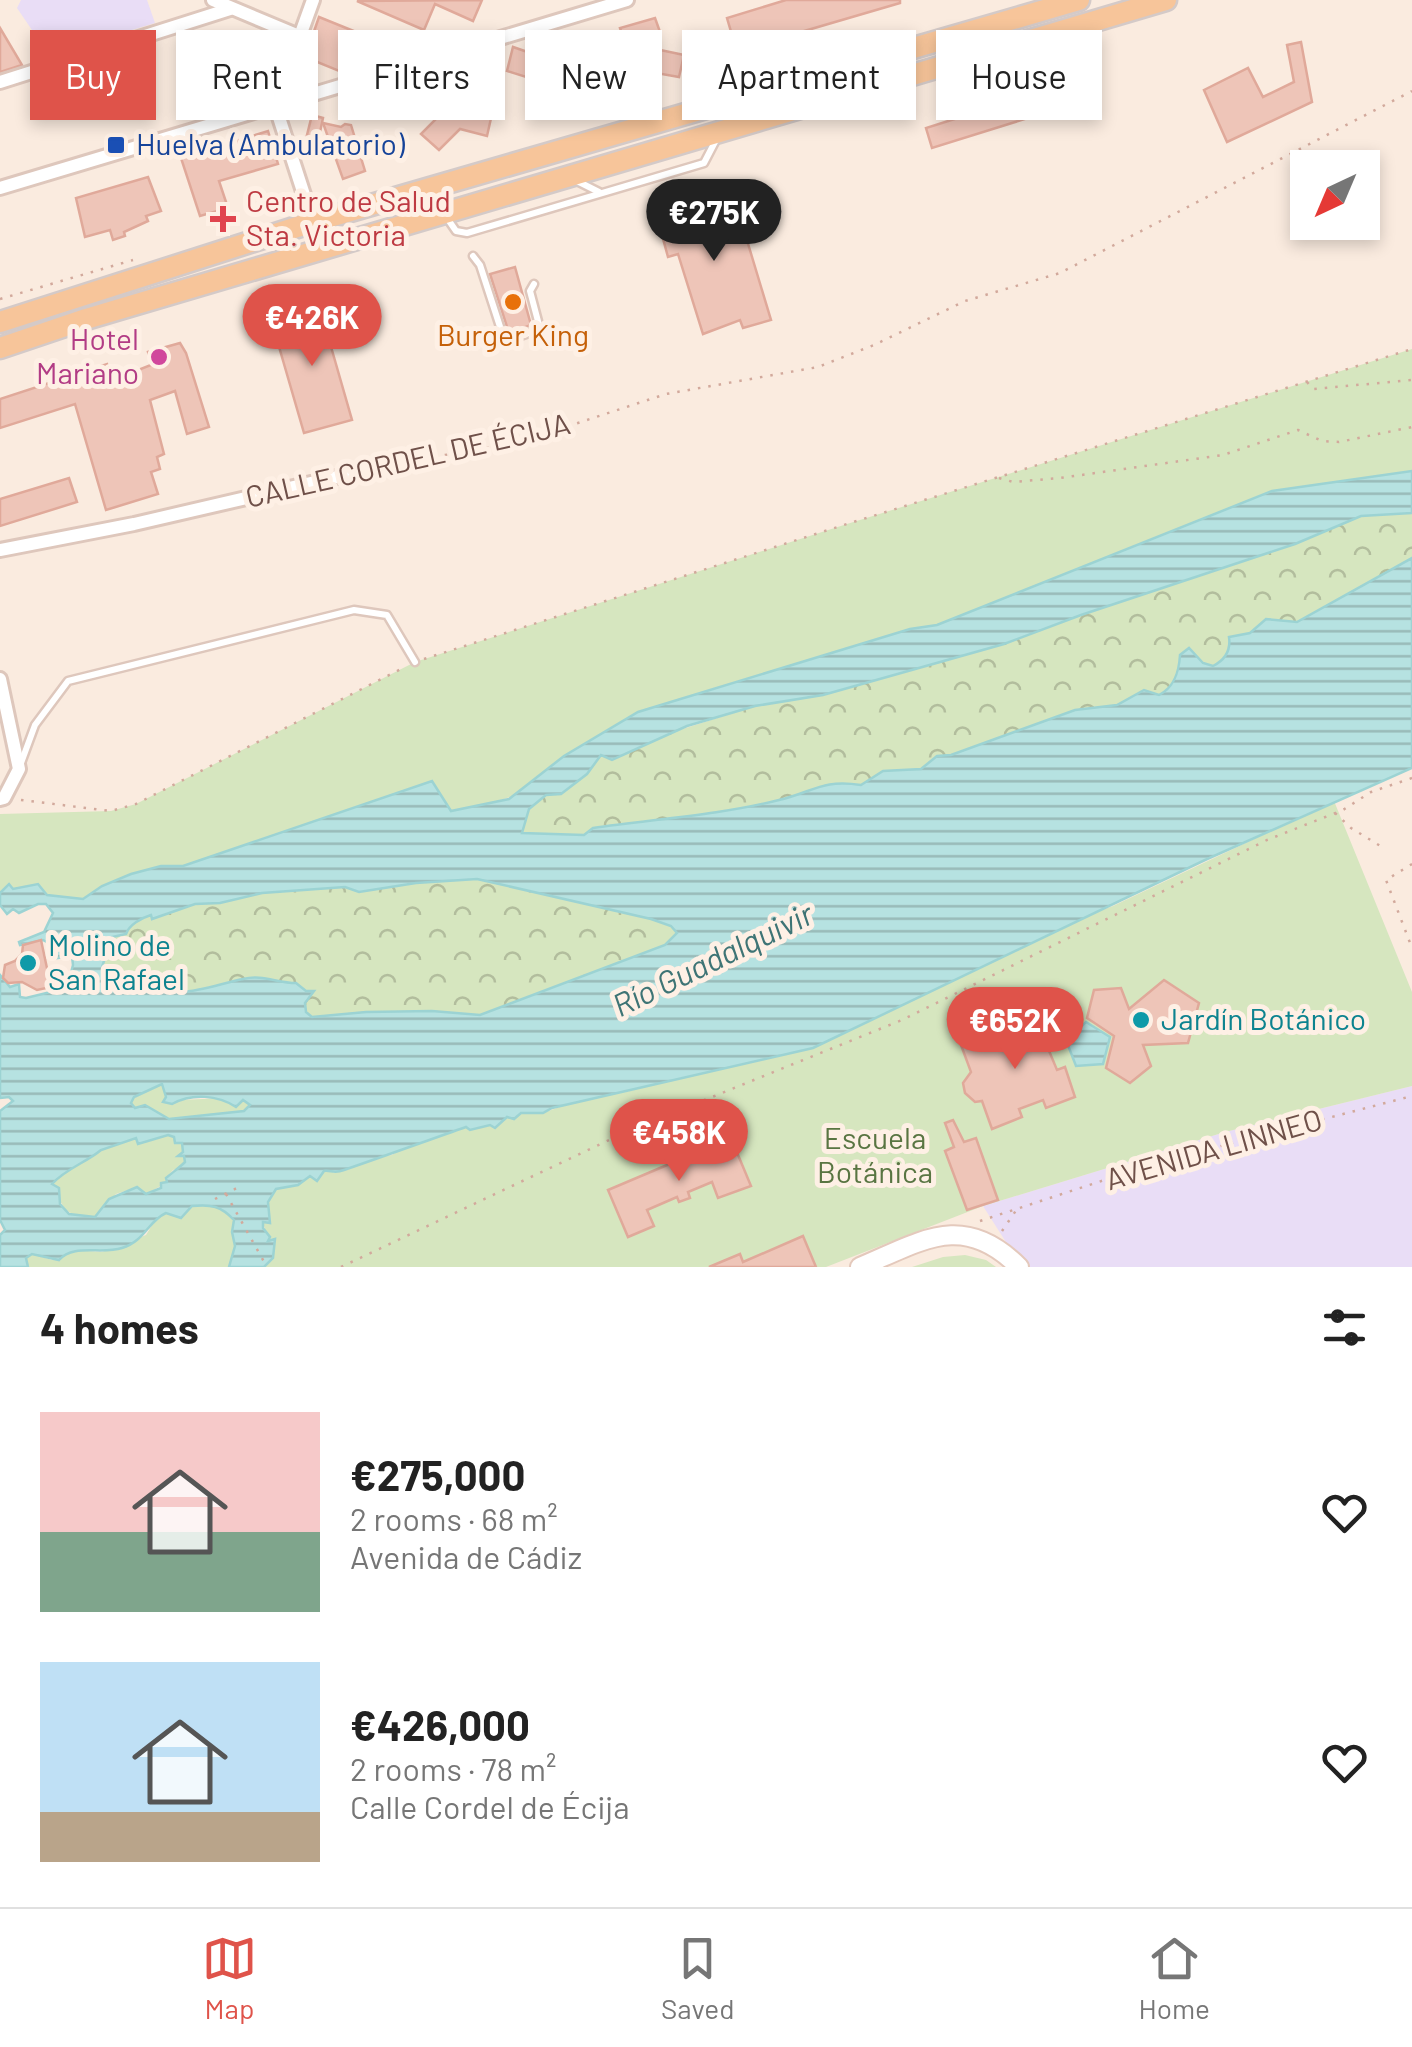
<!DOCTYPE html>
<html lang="en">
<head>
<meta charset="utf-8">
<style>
	:root { --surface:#fff; --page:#f6f6f6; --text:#222; --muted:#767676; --line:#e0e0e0; --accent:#df534a }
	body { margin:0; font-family:Barlow,sans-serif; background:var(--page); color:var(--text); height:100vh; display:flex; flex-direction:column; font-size:38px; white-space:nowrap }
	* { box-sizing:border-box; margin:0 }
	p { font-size:32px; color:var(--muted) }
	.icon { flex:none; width:55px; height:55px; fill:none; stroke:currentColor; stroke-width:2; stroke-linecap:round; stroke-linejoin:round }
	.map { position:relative; height:1267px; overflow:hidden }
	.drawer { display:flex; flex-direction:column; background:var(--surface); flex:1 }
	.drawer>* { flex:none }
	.banner { position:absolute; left:30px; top:30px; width:1352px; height:90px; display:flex; gap:20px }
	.needle { width:65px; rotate:224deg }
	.controls { position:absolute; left:1290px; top:150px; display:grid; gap:20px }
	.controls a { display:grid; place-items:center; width:90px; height:90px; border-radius:0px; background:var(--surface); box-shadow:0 5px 15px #0003; font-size:50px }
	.price { position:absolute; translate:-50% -85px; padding:0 22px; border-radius:35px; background:var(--accent); color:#fff; font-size:32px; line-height:65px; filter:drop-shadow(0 2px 5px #0008) }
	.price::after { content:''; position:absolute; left:50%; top:60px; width:30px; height:22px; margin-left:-15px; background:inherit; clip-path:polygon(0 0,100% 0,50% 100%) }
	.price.active { background:#222; color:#fff }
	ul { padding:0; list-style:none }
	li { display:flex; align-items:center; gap:30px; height:250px; padding:0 40px }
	li span { display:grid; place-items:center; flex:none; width:280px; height:200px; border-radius:0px; color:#555 }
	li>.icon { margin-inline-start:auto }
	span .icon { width:120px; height:120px; fill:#fffc; stroke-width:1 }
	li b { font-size:42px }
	h2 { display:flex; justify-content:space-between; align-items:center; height:120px; padding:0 40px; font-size:42px }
	.pill { padding:0 35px; border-radius:0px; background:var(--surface); box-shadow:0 5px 15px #0003; font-size:35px; line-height:90px }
	.pill.active { background:var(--accent); color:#fff }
	.dock { display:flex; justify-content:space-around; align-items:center; height:140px; border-top:2px solid var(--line); background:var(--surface); font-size:28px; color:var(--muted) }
	.dock a { display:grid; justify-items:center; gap:5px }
	.dock .active { color:var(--accent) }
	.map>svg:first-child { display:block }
	.education { fill:#e9ddf6 }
	.forest { fill:url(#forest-crowns) }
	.green { fill:#d6e6bf }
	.water { fill:url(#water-rules); stroke:#9cd3d3; stroke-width:2.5; fill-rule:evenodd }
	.building { fill:#eec5b8; stroke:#e0a99a; stroke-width:2.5 }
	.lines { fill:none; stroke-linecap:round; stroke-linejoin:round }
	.lane-casing { stroke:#dec7bc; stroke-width:11 }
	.street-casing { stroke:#dec7bc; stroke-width:18 }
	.secondary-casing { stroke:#e4c9bc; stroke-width:22 }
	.primary-casing { stroke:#d4cac8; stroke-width:25 }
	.path { stroke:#d2a99c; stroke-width:2.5; stroke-dasharray:2.5 8; stroke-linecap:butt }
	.lane { stroke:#fff; stroke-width:6 }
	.street { stroke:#fff; stroke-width:12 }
	.secondary { stroke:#fff; stroke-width:18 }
	.primary { stroke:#f7c59a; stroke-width:20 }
	.transit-dot { fill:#1a4fb4; stroke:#fef0e5; stroke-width:4 }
	.health-dot { fill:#e0444e; stroke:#fef0e5; stroke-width:4 }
	.food-dot { fill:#e8710a; stroke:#fef0e5; stroke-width:4 }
	.hotel-dot { fill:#d1479c; stroke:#fef0e5; stroke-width:4 }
	.culture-dot { fill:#0f9aa8; stroke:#fef0e5; stroke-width:4 }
	.labels { text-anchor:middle; stroke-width:10; stroke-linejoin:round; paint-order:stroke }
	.transit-label { font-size:30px; fill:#164399; stroke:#fef0e5; text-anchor:start }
	.health-label { font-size:30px; fill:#be3a42; stroke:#fef0e5; text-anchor:start }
	.food-label { font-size:30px; fill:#c56008; stroke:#fef0e5 }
	.hotel-label { font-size:30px; fill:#b23c85; stroke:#fef0e5; text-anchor:end }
	.street-label { font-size:30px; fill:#6f5049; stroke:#fef0e5 }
	.culture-label { font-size:30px; fill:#0d838f; stroke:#fef0e5; text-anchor:start }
	.park-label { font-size:30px; fill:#597542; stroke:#fef0e5 }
	.water-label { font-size:32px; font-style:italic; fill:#3e7475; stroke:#fef0e5 }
</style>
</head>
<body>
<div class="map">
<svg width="1412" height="1267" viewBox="0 0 1412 1267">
	<defs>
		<pattern id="forest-crowns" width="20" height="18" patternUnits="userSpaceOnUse" patternTransform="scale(2.5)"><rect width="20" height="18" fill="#d6e6bf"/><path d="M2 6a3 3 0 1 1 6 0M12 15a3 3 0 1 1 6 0" fill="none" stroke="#b2bd9d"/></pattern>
		<pattern id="water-rules" width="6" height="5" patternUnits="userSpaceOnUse" patternTransform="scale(2.5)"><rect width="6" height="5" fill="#b6e2e1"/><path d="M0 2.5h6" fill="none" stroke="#98bab8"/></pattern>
	</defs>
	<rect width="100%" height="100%" fill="#faebdf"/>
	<g class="education">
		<path d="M21 0H147L155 23 49 55 17 8Z"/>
		<path d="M1412 1086V1267H1027L1011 1250 983 1206 1225 1132Z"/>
	</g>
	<g class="forest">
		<path d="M1412 513V558L1297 622 1266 619 1249 633 1230 637C1231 651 1225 660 1213 667L1180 655C1179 672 1174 688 1158 695L1144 690 1117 705 1075 710 951 755 937 756 921 769 883 771 861 785C821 779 814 792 779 800 719 815 655 819 594 828L584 835 522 833 529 810 546 795 586 774 601 755 755 706 823 695 1004 644 1081 615 1295 544 1361 516Z"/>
		<path d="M477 879 651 919 672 926 677 932 665 945 480 1015 432 1011 366 1012 312 1017 306 1012V991L296 983C276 983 262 974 243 979 223 983 201 991 181 992 150 993 135 970 106 972L102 967 112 937 147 916 151 915 152 919 195 904 220 903 262 893 345 887 359 892 416 883Z"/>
	</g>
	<g class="green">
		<path d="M1412 349V471L1272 491 937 625 910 629 638 712 564 756 519 794 477 808 183 866C156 866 129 875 105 885 98 888 91 895 84 898 65 904 35 888 13 889L9 885 0 893V814L111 811 136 804 415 662 847 524Z"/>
		<path d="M1334 801 1412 992V1086L1225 1132 983 1206 826 1267H264L273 1258 275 1239 268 1241 263 1222 266 1221 268 1201 276 1189 324 1171 330 1169 334 1173 367 1158 392 1155 405 1146 466 1127H482L521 1113H543L1113 906Z"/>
		<path d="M162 1084 180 1100 225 1098 231 1105 243 1100 250 1105 244 1111 169 1119 145 1106 135 1108 130 1103 134 1098Z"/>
		<path d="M168 1134 174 1136 176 1142H182L185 1161 180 1168 173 1170 166 1178 168 1182 146 1194 137 1187 116 1194 95 1217C60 1215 67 1210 51 1184 65 1169 87 1162 101 1150L136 1138 138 1143C149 1138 158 1142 168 1134Z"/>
		<path d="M206 1205 223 1208 234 1220 232 1232 235 1246 229 1267H28L26 1258 32 1254 52 1260 76 1250 102 1252 146 1235 157 1217 166 1213 181 1218 192 1206Z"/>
		<path d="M965 1255 986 1260 996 1267H912L943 1257Z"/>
	</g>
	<g class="water">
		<path d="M1412 471V513L1361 516 1295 544 1081 615 1004 644 823 695 755 706 687 726 612 760 601 755 587 774 561 794 546 795 529 809 522 833 584 835 593 828C655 819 719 815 779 800 814 792 821 779 861 785L883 771 921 769 937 756 951 755 1075 710 1117 705 1144 690 1159 695C1175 687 1179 671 1180 655L1189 648 1203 663 1213 666C1225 660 1231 651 1229 637L1250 633 1266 619 1297 622 1412 558V768L1205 860 813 1048 552 1108 543 1113H521L514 1119 507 1117 495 1128 490 1125 470 1130 466 1127C426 1141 385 1156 344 1170 334 1174 331 1170 324 1171L317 1181 310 1176 298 1185 276 1189 268 1202 270 1223 263 1222V1228L270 1237 268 1241 275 1239 273 1258 264 1267H229L235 1246 232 1232 234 1220C221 1206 211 1204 192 1206L181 1218 166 1213C148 1221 145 1241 122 1248 101 1255 74 1243 59 1260L32 1254 26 1258 28 1267H0V1235L5 1230 0 1220V1111L13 1101 9 1097 0 1098V975L10 987 19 984 20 997 26 998 67 988 73 965 72 956 57 958 54 946 43 940 20 945 19 942 44 932 53 913 46 904H38L19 913 13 909 7 914 0 905V893L9 884 13 889 38 884 47 895 83 899 102 886 131 874 161 866H183L432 781 451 811 509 799 564 756 638 712 910 629 937 625 1272 491ZM477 879 651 919 671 926 677 933 665 945 480 1015 432 1011 366 1012 312 1017 306 1012 305 1003 314 991H306L296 983C277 983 262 974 243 979 223 983 201 991 181 992 150 993 135 970 106 972L102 967 112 937 126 934C129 925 141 918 151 915L152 919 195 904 220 903 262 893 345 887 359 892 416 883ZM162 1084 166 1097 163 1102 172 1104C192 1093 218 1095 236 1107L243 1100 250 1105 244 1111 169 1119 145 1105 135 1108 131 1103 134 1097ZM168 1135 174 1137 175 1143H182L183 1152 178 1156H184L185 1162C179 1168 173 1172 166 1178L167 1182 161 1183V1188L146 1194 137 1187 109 1199 95 1217 69 1214 60 1204 59 1188 52 1184C65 1169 87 1162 101 1150L136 1138 138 1144Z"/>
		<path d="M1086 1022 1110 1037 1103 1064 1076 1066 1066 1040Z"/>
	</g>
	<g class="building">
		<path d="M482 0 473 21 435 4 424 30 357 1Z"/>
		<path d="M786 0H900V3L729 53 725 38 732 35 727 18Z"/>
		<path d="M319 17 361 34 344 73 305 57Z"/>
		<path d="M655 18 660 32 627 43 684 55 679 77 651 72 631 92 614 76 630 59 620 28Z"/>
		<path d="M0 28 22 65 0 72Z"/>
		<path d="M563 34 580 51 559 71 567 103 547 110 536 80 507 71 513 47 542 57Z"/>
		<path d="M1301 42 1312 102 1227 142 1204 90 1248 68 1263 97 1294 82 1287 45Z"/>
		<path d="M454 77 464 106 492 114 487 136 460 129 439 150 421 134 441 114 432 84Z"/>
		<path d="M981 82 995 107 1033 95 1041 114 932 148 926 128 964 116 965 88Z"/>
		<path d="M312 115 323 118 316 151 304 147Z"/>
		<path d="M323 123 341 127 345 124 351 125 365 171 343 179Z"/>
		<path d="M268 131 278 164 219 181 228 208 200 216 181 158Z"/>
		<path d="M148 177 161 211 146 216 148 221 124 232 125 236 113 240 110 230 85 237 76 198Z"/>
		<path d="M720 193 734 241 746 237 771 320 743 328 740 320 703 334 678 254 668 257 656 213Z"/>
		<path d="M515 267 531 325 509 333 490 274Z"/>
		<path d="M319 305 352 420 304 433 271 319Z"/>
		<path d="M180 343 186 353 209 427 187 434 175 391 150 400 164 454 157 457 160 469 151 472 158 494 106 510 75 404 0 428V399L107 364 113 384 139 377 138 370 151 365 148 352Z"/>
		<path d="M69 478 77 502 0 526V499Z"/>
		<path d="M41 940 51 987 37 990 22 982 8 983 3 978 5 965 15 961 22 954 23 945Z"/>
		<path d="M1164 980 1199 1003 1188 1043 1143 1045 1151 1066 1130 1083 1106 1068 1114 1036 1087 1018 1094 990 1121 988 1129 1009Z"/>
		<path d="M1044 1013 1055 1043 1047 1046 1057 1070 1065 1067 1075 1097 1046 1108 1043 1100 1019 1109 1022 1117 992 1129 982 1101 975 1102 965 1093 963 1083 971 1072 961 1045 990 1033 993 1041 1017 1032 1014 1025Z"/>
		<path d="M953 1120 964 1142 976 1138 998 1200 967 1210 945 1151 954 1147 945 1123Z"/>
		<path d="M731 1138 751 1186 718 1198 712 1182 688 1192 690 1198 679 1202 677 1197 647 1210 654 1226 628 1237 608 1190Z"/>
		<path d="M803 1236 816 1267H709L740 1254 743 1262Z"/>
	</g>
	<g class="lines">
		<defs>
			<g id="lane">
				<path d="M575 180 599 192"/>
				<path d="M447 218 456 231 467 233 704 163 717 138"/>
				<path d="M473 256 480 265 504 339 509 340 537 330 539 325 530 291 534 284"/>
				<path d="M21 763 35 725 68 681 354 610 387 615 415 662"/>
			</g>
			<g id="street">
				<path d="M213 0 299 36"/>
				<path d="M313 0 275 105 308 207 316 221 347 242"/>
				<path d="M0 82 230 9"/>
				<path d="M0 188 627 0"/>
				<path d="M0 550 134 524 380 467"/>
				<path d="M0 679 19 769 4 798 0 799"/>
			</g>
			<path id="secondary" d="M860 1267C922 1241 963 1211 1019 1267"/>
			<g id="primary">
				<path d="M0 322 316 221 1079 0"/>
				<path d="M0 348 86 319 1166 0"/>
			</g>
		</defs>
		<use href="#lane" class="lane-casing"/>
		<use href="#street" class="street-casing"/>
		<use href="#secondary" class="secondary-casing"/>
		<use href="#primary" class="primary-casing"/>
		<g class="path">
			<path d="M0 299 133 260"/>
			<path d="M1307 382 1313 389 1412 380"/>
			<path d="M393 464 520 442 666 394 818 367 874 345 965 301 1060 273 1412 91"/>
			<path d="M999 478 1013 482 1060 478 1223 455 1298 430 1322 441 1339 442 1412 427"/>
			<path d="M424 659 847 524 1412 349"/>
			<path d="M21 800 111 811 136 804 403 668"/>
			<path d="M1335 813 1351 828 1382 847"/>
			<path d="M1412 864 1386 880 1412 948"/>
			<path d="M226 1194 267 1267"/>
			<path d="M215 1199 237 1188"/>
			<path d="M980 1221 1156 1163 1412 1096"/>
			<path d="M1002 1231 1017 1209"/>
			<path d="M341 1267 628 1131 902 1020 1267 840 1343 810 1371 792 1412 778"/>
		</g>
		<use href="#lane" class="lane"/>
		<use href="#street" class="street"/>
		<use href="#secondary" class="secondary"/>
		<use href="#primary" class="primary"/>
	</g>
	<rect class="transit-dot" x="106" y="135" width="20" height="20" rx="5"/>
	<path class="health-dot" d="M218 204h10v10h10v10h-10v10h-10v-10h-10v-10h10z"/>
	<circle class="food-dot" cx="513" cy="302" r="10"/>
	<circle class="hotel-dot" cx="159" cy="357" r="10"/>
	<g class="culture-dot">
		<circle cx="28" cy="963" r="10"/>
		<circle cx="1141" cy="1020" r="10"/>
	</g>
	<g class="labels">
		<g class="transit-label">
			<text x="136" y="155">Huelva (Ambulatorio)</text>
		</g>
		<g class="health-label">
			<text x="246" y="212">Centro de Salud<tspan x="246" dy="34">Sta. Victoria</tspan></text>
		</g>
		<g class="food-label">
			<text x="513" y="346">Burger King</text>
		</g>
		<g class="hotel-label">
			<text x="139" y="350">Hotel<tspan x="139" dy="34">Mariano</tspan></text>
		</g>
		<g class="street-label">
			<text transform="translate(408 461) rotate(-13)" y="10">CALLE CORDEL DE ÉCIJA</text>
			<text transform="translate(1214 1150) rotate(-16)" y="10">AVENIDA LINNEO</text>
		</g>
		<g class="culture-label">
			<text x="48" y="956">Molino de<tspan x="48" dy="34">San Rafael</tspan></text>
			<text x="1161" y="1030">Jardín Botánico</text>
		</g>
		<g class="park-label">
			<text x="875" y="1149">Escuela<tspan x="875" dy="34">Botánica</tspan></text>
		</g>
		<g class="water-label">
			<text transform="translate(713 960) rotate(-26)" y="11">Río Guadalquivir</text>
		</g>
	</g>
</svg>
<div class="controls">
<a><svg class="needle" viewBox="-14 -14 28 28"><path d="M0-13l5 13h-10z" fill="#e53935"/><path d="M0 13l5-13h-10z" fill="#767676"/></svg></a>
</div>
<b class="price active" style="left:714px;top:264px">€275K</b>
<b class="price" style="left:312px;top:369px">€426K</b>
<b class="price" style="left:1015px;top:1072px">€652K</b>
<b class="price" style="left:679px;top:1184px">€458K</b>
<div class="banner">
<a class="pill active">Buy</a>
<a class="pill">Rent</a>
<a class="pill">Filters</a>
<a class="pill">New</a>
<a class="pill">Apartment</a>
<a class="pill">House</a>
</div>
</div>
<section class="drawer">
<h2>4 homes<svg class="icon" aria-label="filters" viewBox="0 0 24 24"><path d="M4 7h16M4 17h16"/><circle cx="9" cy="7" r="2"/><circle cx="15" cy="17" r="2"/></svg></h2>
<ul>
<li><span style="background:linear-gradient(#f6c9c9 60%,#7fa58c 0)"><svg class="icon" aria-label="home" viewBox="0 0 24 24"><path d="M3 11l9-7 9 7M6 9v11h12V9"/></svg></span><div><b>€275,000</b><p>2 rooms · 68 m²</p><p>Avenida de Cádiz</p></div><svg class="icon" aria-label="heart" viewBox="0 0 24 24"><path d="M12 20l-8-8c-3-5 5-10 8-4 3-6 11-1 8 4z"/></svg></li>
<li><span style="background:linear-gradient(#bfe0f5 75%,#b9a48a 0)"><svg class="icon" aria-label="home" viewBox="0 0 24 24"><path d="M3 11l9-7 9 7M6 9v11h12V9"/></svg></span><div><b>€426,000</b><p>2 rooms · 78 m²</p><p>Calle Cordel de Écija</p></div><svg class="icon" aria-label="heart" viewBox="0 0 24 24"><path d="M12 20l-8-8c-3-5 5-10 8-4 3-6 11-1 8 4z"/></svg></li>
</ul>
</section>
<nav class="dock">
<a class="active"><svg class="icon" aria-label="map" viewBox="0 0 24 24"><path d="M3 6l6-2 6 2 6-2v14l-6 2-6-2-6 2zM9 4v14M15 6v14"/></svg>Map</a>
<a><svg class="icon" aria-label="saved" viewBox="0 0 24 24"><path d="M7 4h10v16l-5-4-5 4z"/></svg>Saved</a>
<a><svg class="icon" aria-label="home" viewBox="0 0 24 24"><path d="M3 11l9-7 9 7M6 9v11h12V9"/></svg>Home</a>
</nav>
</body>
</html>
